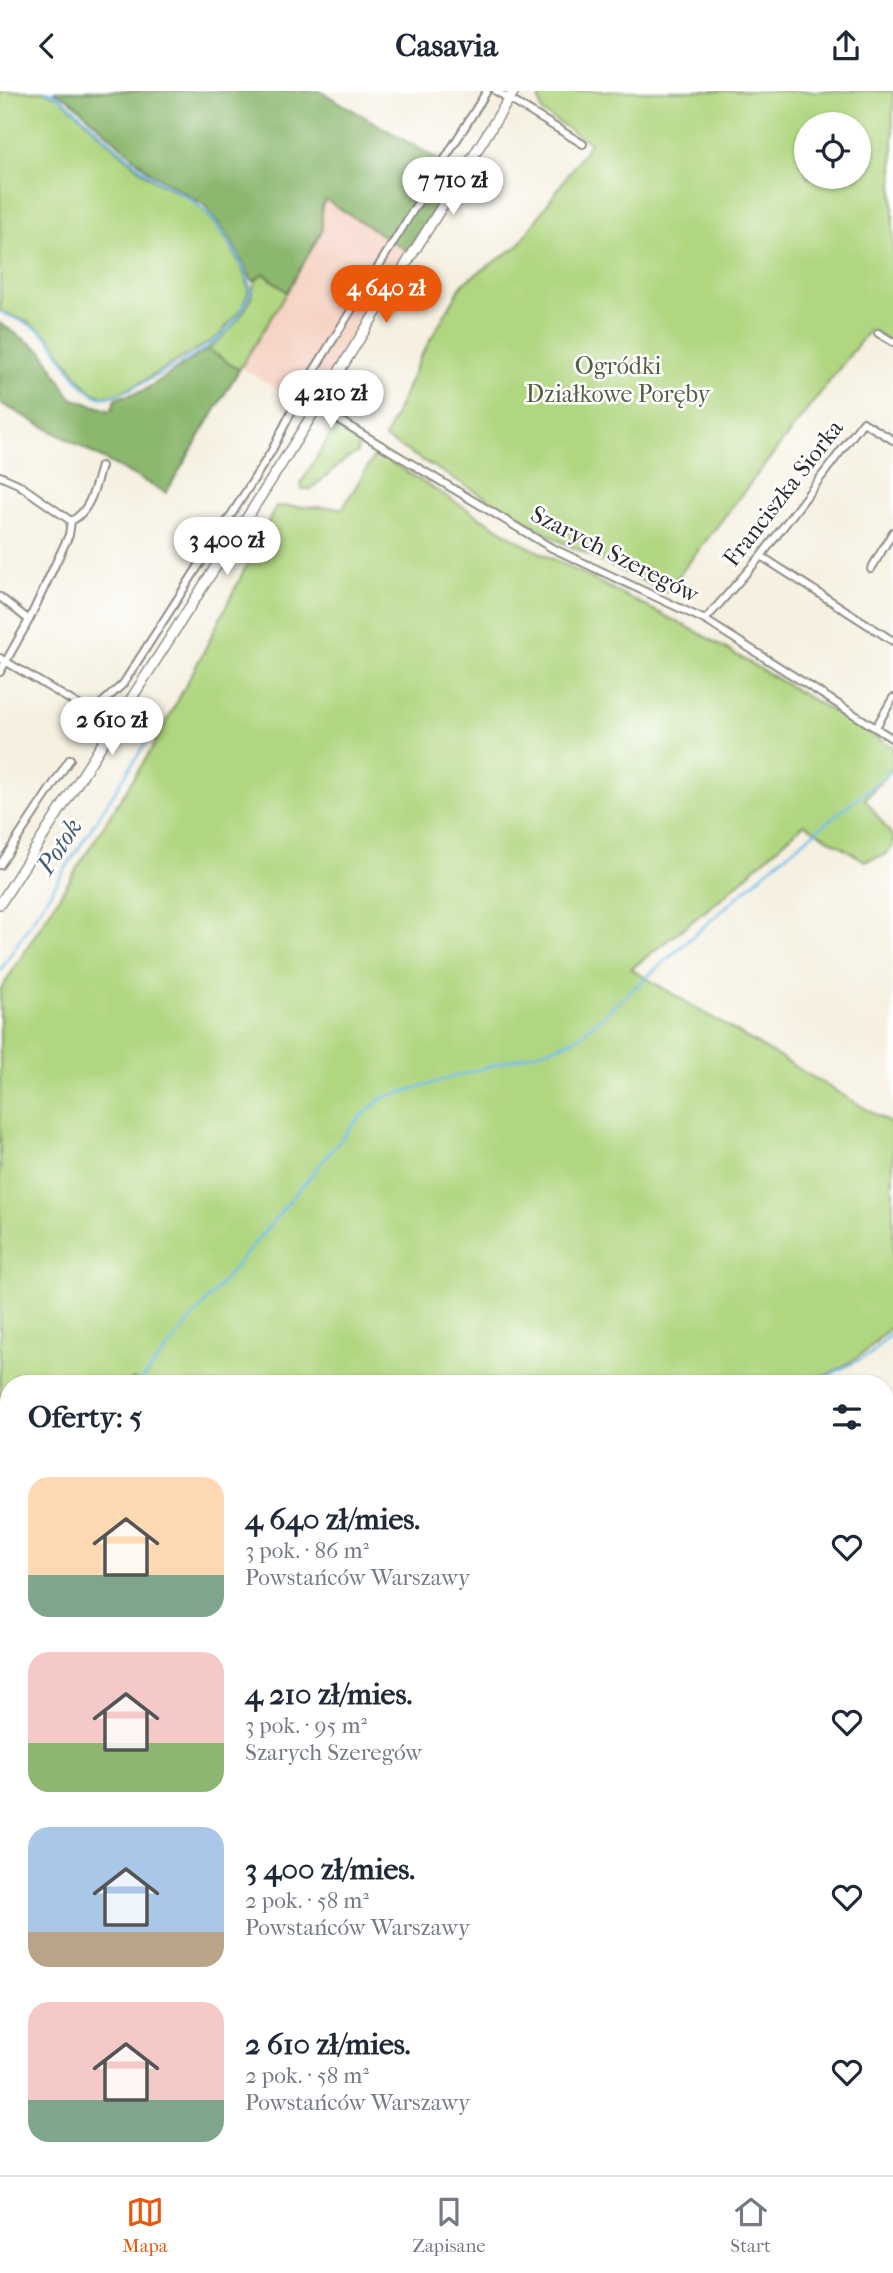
<!DOCTYPE html>
<html lang="pl">
<head>
<meta charset="utf-8">
<style>
	:root { --surface:#fff; --page:#f2f2f3; --text:#1f2937; --muted:#747a83; --line:#e0e1e3; --accent:#ea580c }
	body { margin:0; font-family:"IM FELL French Canon",serif; background:var(--page); color:var(--text); height:100vh; display:flex; flex-direction:column; font-size:26px; white-space:nowrap }
	* { box-sizing:border-box; margin:0 }
	p { font-size:23px; color:var(--muted) }
	.icon { flex:none; width:38px; height:38px; fill:none; stroke:currentColor; stroke-width:2; stroke-linecap:round; stroke-linejoin:round }
	.map { position:relative; flex:1; overflow:hidden }
	.panel { position:absolute; left:0px; top:1284px; width:894px; height:800px; display:flex; flex-direction:column; background:var(--surface); border-radius:28px 28px 0 0; box-shadow:0 2px 5px #0004 }
	.panel>* { flex:none }
	.controls { position:absolute; left:794px; top:21px; display:grid; gap:14px }
	.controls a { display:grid; place-items:center; width:77px; height:77px; border-radius:50%; background:var(--surface); box-shadow:0 2px 5px #0004; font-size:35px }
	.price { position:absolute; translate:-50% -60px; padding:0 16px; border-radius:24px; background:#fff; color:#222; font-size:23px; line-height:46px; filter:drop-shadow(0 2px 4px #0008) }
	.price::after { content:''; position:absolute; left:50%; top:42px; width:21px; height:16px; margin-left:-10px; background:inherit; clip-path:polygon(0 0,100% 0,50% 100%) }
	.price.selected { background:var(--accent); color:#fff }
	ul { padding:0; list-style:none }
	li { display:flex; align-items:center; gap:21px; height:175px; padding:0 28px }
	li span { display:grid; place-items:center; flex:none; width:196px; height:140px; border-radius:21px; color:#555 }
	li>.icon { margin-inline-start:auto }
	span .icon { width:84px; height:84px; fill:#fffc; stroke-width:1 }
	li b { font-size:30px }
	h2 { display:flex; justify-content:space-between; align-items:center; height:84px; padding:0 28px; font-size:30px }
	header { display:flex; justify-content:space-between; align-items:center; height:91px; padding:0 28px; background:var(--surface); font-size:32px; font-weight:700 }
	.tab-bar { display:flex; justify-content:space-around; align-items:center; height:98px; border-top:2px solid var(--line); background:var(--surface); font-size:19px; color:var(--muted) }
	.tab-bar a { display:grid; justify-items:center; gap:4px }
	.tab-bar .selected { color:var(--accent) }
	.map>svg:first-child { display:block }
	.built { fill:#f6d2c3 }
	.industrial { fill:#d1bfbd }
	.green { fill:#b0d680; stroke:#6e8056; stroke-width:2; fill-rule:evenodd }
	.forest { fill:#8cb76e; stroke:#5c714c; stroke-width:2 }
	.lines { fill:none; stroke-linecap:round; stroke-linejoin:round }
	.stream { stroke:#76beee; stroke-width:2.5 }
	.street-casing { stroke:#908e86; stroke-width:10 }
	.secondary-casing { stroke:#908e86; stroke-width:12 }
	.street { stroke:#fff; stroke-width:6 }
	.secondary { stroke:#fff; stroke-width:9 }
	.rail { stroke:#2b2b2b; stroke-width:2.5; stroke-dasharray:10 5; stroke-linecap:butt }
	.labels { text-anchor:middle; stroke-width:5; stroke-linejoin:round; paint-order:stroke }
	.park-label { font-size:24px; fill:#535e44; stroke:#fff }
	.street-label { font-size:24px; fill:#2b2b2b; stroke:#fff }
	.water-label { font-size:26px; font-style:italic; fill:#455e6f; stroke:#fff }
</style>
</head>
<body>
<header><svg class="icon" aria-label="back" viewBox="0 0 24 24"><path d="M15 5l-7 7 7 7"/></svg>Casavia<svg class="icon" aria-label="share" viewBox="0 0 24 24"><path d="M12 15V3M7 8l5-5 5 5M5 13v7h14v-7"/></svg></header>
<div class="map">
<svg width="893" height="2084" viewBox="0 0 893 2084">
	<rect width="100%" height="100%" fill="#fff"/>
	<filter id="ink" filterUnits="userSpaceOnUse"><feTurbulence type="fractalNoise" baseFrequency=".0143" numOctaves="2"/><feDisplacementMap in="SourceGraphic" scale="14" xChannelSelector="R" yChannelSelector="G"/><feConvolveMatrix kernelMatrix="1 2 1 2 8 2 1 2 1" color-interpolation-filters="sRGB"/></filter>
	<filter id="wash" filterUnits="userSpaceOnUse"><feTurbulence type="fractalNoise" baseFrequency=".00686" numOctaves="4" result="noise"/><feDisplacementMap in="SourceGraphic" scale="28" xChannelSelector="R" yChannelSelector="G"/><feGaussianBlur stdDeviation="1.57" result="paint"/><feColorMatrix in="noise" values="0 0 0 0 0 0 0 0 0 0 0 0 0 0 0 0 0 1.4 0 .05"/><feComposite in="paint" operator="in"/></filter>
	<g filter="url(#wash)">
		<rect width="100%" height="100%" fill="#f5f0e0"/>
		<g class="built">
			<path d="M326 108 408 160 309 318 241 276 321 140 322 115Z"/>
			<path d="M470 2076H690L687 2084H465Z"/>
		</g>
		<g class="industrial">
			<path d="M886 1705 893 1709V1804L886 1809Z"/>
			<path d="M716 2076H789L785 2084H713Z"/>
		</g>
		<g class="green">
			<path d="M0 0H44L60 7C88 31 115 58 144 82 159 94 176 99 191 109 216 127 242 169 249 198L243 216 219 245 138 293 115 304 103 306 92 301 82 291 48 245 28 231 0 220Z"/>
			<path d="M537 0H893V252L870 238 666 501 558 449 385 347 420 267 463 192 518 155 590 52 542 21ZM807 33H859V86H807Z"/>
			<path d="M263 182 287 201 239 279 208 258C225 245 239 230 249 211 255 197 250 193 263 182Z"/>
			<path d="M335 336 359 353 357 362 347 367 311 398H302L301 392Z"/>
			<path d="M376 362 527 455 697 541 893 656V677L865 708 893 746V755L884 764 865 770 804 733 718 810 631 878 893 1034V1234L865 1261 841 1277 808 1293H144L133 1288 129 1293H9V1415L0 1418V900L150 661 202 564 276 415 343 417Z"/>
		</g>
		<g class="forest">
			<path d="M53 0H320L458 80 408 160 326 109 322 115V140L287 201 264 182 254 190 251 188 229 146 204 114 150 81 69 8Z"/>
			<path d="M0 232 43 261 71 307 111 320 116 307 143 300 208 258 239 279 166 402 0 312Z"/>
		</g>
		<g class="lines">
			<g class="stream">
				<path d="M0 221C16 229 34 233 47 246 64 263 75 298 100 306 117 311 203 260 219 247 234 235 246 216 251 198 243 168 217 127 192 109 177 98 160 93 146 81 116 57 89 30 60 6L47 0"/>
				<path d="M0 880 147 650"/>
				<path d="M138 1293 356 1030 382 1007 559 955 580 945 778 770 893 679"/>
				<path d="M812 1293 869 1264 893 1240"/>
				<path d="M0 1423 9 1421"/>
				<path d="M388 2076V2084"/>
			</g>
		</g>
	</g>
	<g filter="url(#ink)">
		<g class="lines">
			<defs>
				<g id="street">
					<path d="M496 0 583 53"/>
					<path d="M878 242 893 251"/>
					<path d="M299 305 550 456 705 529 893 648"/>
					<path d="M0 385 18 393 71 430"/>
					<path d="M761 465 893 550"/>
					<path d="M871 478 893 441"/>
					<path d="M0 506 29 529"/>
					<path d="M705 529 761 465 863 331 893 349"/>
					<path d="M0 567 114 635"/>
					<path d="M0 581 29 529 69 444 71 430C91 420 95 395 101 375"/>
					<path d="M91 622 123 593 221 440 271 361 305 294 487 0"/>
					<path d="M876 636 893 607"/>
					<path d="M0 774 70 668"/>
					<path d="M886 1383 893 1387"/>
					<path d="M886 1431 893 1436"/>
					<path d="M886 1607 893 1600"/>
					<path d="M0 1609 9 1615"/>
					<path d="M886 1622 893 1630"/>
					<path d="M0 1643 9 1631"/>
					<path d="M0 1782 9 1769"/>
					<path d="M0 1927 9 1915"/>
					<path d="M0 2060 9 2054"/>
					<path d="M379 2076 380 2084"/>
					<path d="M219 2084 225 2076"/>
					<path d="M700 2084 703 2076"/>
				</g>
				<path id="secondary" d="M0 813 282 372 514 0"/>
			</defs>
			<use href="#street" class="street-casing"/>
			<use href="#secondary" class="secondary-casing"/>
			<use href="#street" class="street"/>
			<use href="#secondary" class="secondary"/>
			<g class="rail">
				<path d="M886 1902 893 1881"/>
				<path d="M821 2084 824 2076"/>
			</g>
		</g>
	</g>
	<g class="labels">
		<g class="park-label">
			<text x="618" y="283">Ogródki<tspan x="618" dy="28">Działkowe Poręby</tspan></text>
		</g>
		<g class="street-label">
			<text transform="translate(783 402) rotate(-52)" y="8">Franciszka Siorka</text>
			<text transform="translate(615 463) rotate(27)" y="8">Szarych Szeregów</text>
		</g>
		<g class="water-label">
			<text transform="translate(59 755) rotate(-57)" y="9">Potok</text>
		</g>
	</g>
</svg>
<div class="controls">
<a><svg class="icon" aria-label="locate" viewBox="0 0 24 24"><circle cx="12" cy="12" r="6"/><path d="M12 2v4M12 18v4M2 12h4M18 12h4"/></svg></a>
</div>
<b class="price" style="left:453px;top:126px">7 710 zł</b>
<b class="price selected" style="left:386px;top:234px">4 640 zł</b>
<b class="price" style="left:331px;top:339px">4 210 zł</b>
<b class="price" style="left:227px;top:486px">3 400 zł</b>
<b class="price" style="left:112px;top:666px">2 610 zł</b>
<section class="panel">
<h2>Oferty: 5<svg class="icon" aria-label="filters" viewBox="0 0 24 24"><path d="M4 7h16M4 17h16"/><circle cx="9" cy="7" r="2"/><circle cx="15" cy="17" r="2"/></svg></h2>
<ul>
<li><span style="background:linear-gradient(#ffd9b3 70%,#7fa58c 0)"><svg class="icon" aria-label="home" viewBox="0 0 24 24"><path d="M3 11l9-7 9 7M6 9v11h12V9"/></svg></span><div><b>4 640 zł/mies.</b><p>3 pok. · 86 m²</p><p>Powstańców Warszawy</p></div><svg class="icon" aria-label="heart" viewBox="0 0 24 24"><path d="M12 20l-8-8c-3-5 5-10 8-4 3-6 11-1 8 4z"/></svg></li>
<li><span style="background:linear-gradient(#f6c9c9 65%,#8fb573 0)"><svg class="icon" aria-label="home" viewBox="0 0 24 24"><path d="M3 11l9-7 9 7M6 9v11h12V9"/></svg></span><div><b>4 210 zł/mies.</b><p>3 pok. · 95 m²</p><p>Szarych Szeregów</p></div><svg class="icon" aria-label="heart" viewBox="0 0 24 24"><path d="M12 20l-8-8c-3-5 5-10 8-4 3-6 11-1 8 4z"/></svg></li>
<li><span style="background:linear-gradient(#a9c7e8 75%,#b9a48a 0)"><svg class="icon" aria-label="home" viewBox="0 0 24 24"><path d="M3 11l9-7 9 7M6 9v11h12V9"/></svg></span><div><b>3 400 zł/mies.</b><p>2 pok. · 58 m²</p><p>Powstańców Warszawy</p></div><svg class="icon" aria-label="heart" viewBox="0 0 24 24"><path d="M12 20l-8-8c-3-5 5-10 8-4 3-6 11-1 8 4z"/></svg></li>
<li><span style="background:linear-gradient(#f6c9c9 70%,#7fa58c 0)"><svg class="icon" aria-label="home" viewBox="0 0 24 24"><path d="M3 11l9-7 9 7M6 9v11h12V9"/></svg></span><div><b>2 610 zł/mies.</b><p>2 pok. · 58 m²</p><p>Powstańców Warszawy</p></div><svg class="icon" aria-label="heart" viewBox="0 0 24 24"><path d="M12 20l-8-8c-3-5 5-10 8-4 3-6 11-1 8 4z"/></svg></li>
</ul>
</section>
</div>
<nav class="tab-bar">
<a class="selected"><svg class="icon" aria-label="map" viewBox="0 0 24 24"><path d="M3 6l6-2 6 2 6-2v14l-6 2-6-2-6 2zM9 4v14M15 6v14"/></svg>Mapa</a>
<a><svg class="icon" aria-label="saved" viewBox="0 0 24 24"><path d="M7 4h10v16l-5-4-5 4z"/></svg>Zapisane</a>
<a><svg class="icon" aria-label="home" viewBox="0 0 24 24"><path d="M3 11l9-7 9 7M6 9v11h12V9"/></svg>Start</a>
</nav>
</body>
</html>
